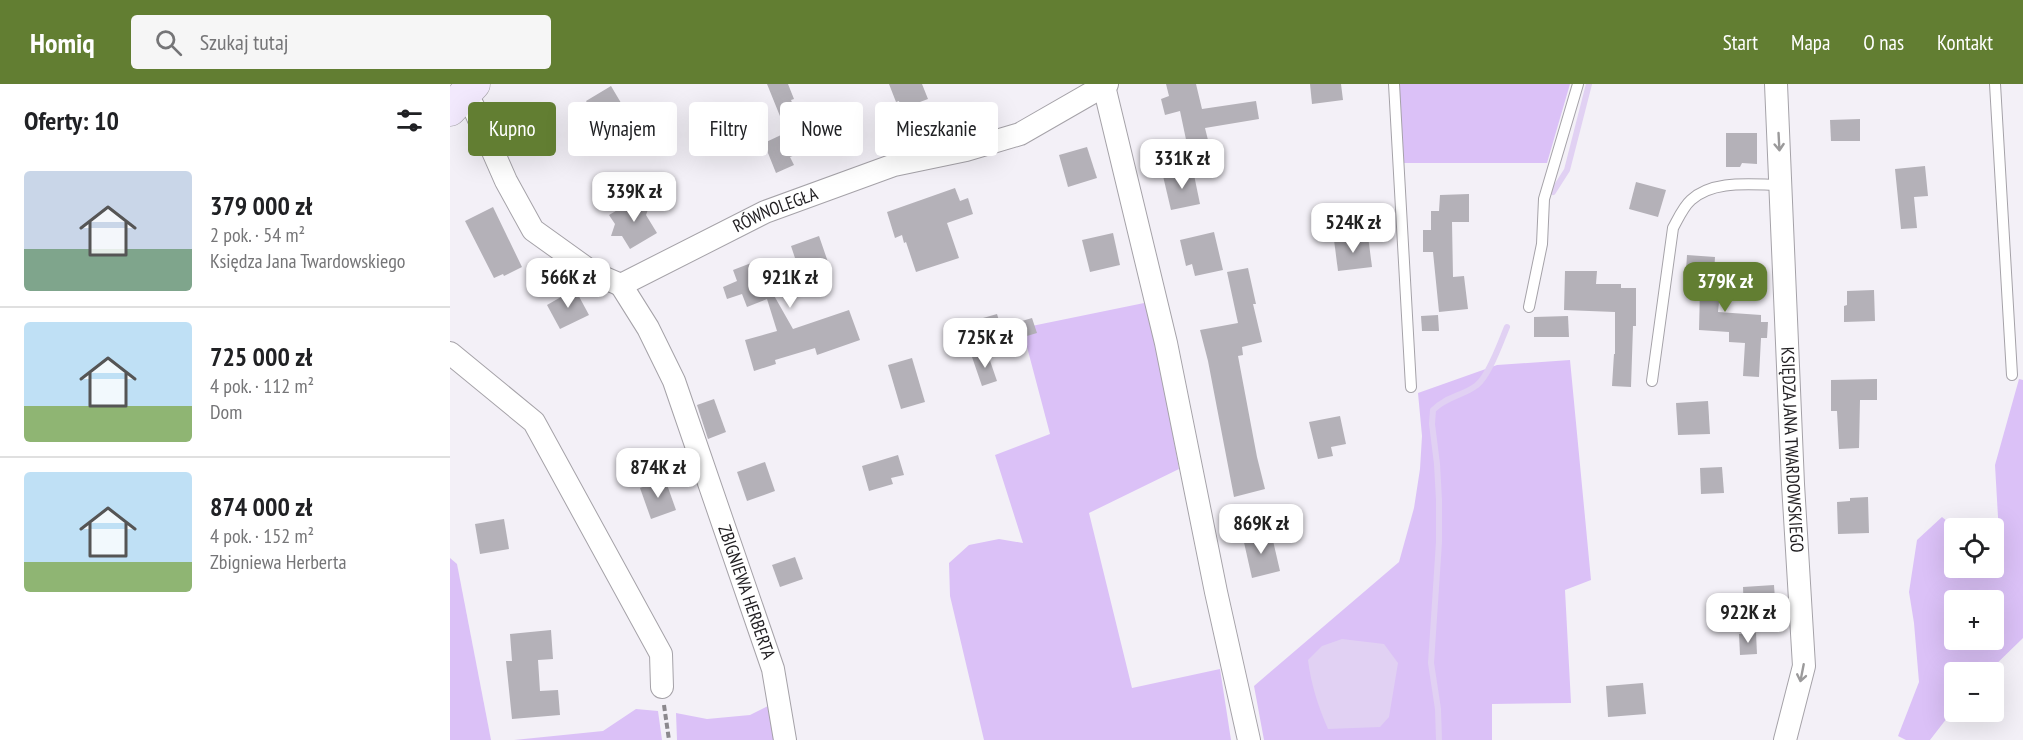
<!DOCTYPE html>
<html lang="pl">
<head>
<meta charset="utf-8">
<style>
	:root { --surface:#fff; --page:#f6f6f6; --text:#202124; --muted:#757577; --line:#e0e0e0; --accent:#627e32 }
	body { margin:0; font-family:"PT Sans Narrow",sans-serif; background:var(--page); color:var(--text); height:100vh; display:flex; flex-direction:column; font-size:22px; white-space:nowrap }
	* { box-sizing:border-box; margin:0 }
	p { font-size:20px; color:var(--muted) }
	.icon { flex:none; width:33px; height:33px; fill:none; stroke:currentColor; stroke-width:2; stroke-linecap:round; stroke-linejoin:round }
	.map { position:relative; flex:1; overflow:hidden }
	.side { display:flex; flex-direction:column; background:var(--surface); width:450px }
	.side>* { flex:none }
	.top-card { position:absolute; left:18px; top:18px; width:570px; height:54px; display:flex; gap:12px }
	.controls { position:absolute; left:1494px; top:434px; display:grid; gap:12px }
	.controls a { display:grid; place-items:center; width:60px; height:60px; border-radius:6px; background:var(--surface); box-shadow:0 6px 24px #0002; font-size:30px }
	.price { position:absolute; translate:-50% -51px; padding:0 14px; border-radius:12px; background:#fff; color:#222; font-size:20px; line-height:39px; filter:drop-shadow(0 2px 3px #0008) }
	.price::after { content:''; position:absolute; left:50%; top:36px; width:18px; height:14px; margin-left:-9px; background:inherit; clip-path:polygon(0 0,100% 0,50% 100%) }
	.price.on { background:var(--accent); color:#fff }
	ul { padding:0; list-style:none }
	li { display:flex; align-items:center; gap:18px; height:150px; padding:0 24px }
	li+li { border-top:2px solid var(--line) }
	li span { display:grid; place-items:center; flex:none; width:168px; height:120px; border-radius:6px; color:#555 }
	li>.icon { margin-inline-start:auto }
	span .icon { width:72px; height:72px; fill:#fffc; stroke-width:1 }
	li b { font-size:26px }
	h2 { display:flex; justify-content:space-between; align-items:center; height:72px; padding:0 24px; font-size:26px }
	.chip { padding:0 21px; border-radius:6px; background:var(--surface); box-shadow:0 6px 24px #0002; font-size:21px; line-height:54px }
	.chip.on { background:var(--accent); color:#fff }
	header { display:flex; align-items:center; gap:36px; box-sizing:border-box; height:84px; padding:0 30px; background:var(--accent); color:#fff }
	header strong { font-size:28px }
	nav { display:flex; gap:33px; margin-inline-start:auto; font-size:21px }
	.search { width:420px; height:54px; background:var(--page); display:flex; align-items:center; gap:15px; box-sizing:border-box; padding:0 21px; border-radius:6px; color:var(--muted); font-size:22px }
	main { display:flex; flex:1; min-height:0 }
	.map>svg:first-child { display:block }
	.green { fill:#dbc1f7; fill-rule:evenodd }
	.water { fill:#e1d1f3 }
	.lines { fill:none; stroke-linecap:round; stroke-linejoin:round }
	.stream { stroke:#e1d1f3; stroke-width:6 }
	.building { fill:#b4b1b8 }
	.lane-casing { stroke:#a5a2a8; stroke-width:12 }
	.street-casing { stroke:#a5a2a8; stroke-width:24 }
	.secondary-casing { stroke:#a5a2a8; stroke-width:33 }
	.path { stroke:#8b888d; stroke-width:4; stroke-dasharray:6 3; stroke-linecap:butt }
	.lane { stroke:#fff; stroke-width:10 }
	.street { stroke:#fff; stroke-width:22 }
	.secondary { stroke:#f2e9fd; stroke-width:32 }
	.oneway { stroke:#9b9a9b }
	.labels { text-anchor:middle; stroke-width:6; stroke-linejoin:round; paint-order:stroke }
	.street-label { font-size:18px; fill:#201e21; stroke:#fff }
</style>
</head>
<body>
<header>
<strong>Homiq</strong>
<div class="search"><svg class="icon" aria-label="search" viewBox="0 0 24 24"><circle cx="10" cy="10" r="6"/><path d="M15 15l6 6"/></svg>Szukaj tutaj</div>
<nav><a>Start</a><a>Mapa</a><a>O nas</a><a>Kontakt</a></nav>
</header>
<main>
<section class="side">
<h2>Oferty: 10<svg class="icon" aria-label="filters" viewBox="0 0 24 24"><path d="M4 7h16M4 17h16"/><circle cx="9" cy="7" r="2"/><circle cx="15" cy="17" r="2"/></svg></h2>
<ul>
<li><span style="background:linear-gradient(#c9d6e8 65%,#7fa58c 0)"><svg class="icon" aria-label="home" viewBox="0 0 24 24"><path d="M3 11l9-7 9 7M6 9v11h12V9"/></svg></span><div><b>379 000 zł</b><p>2 pok. · 54 m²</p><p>Księdza Jana Twardowskiego</p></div></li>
<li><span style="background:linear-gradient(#bfe0f5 70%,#8fb573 0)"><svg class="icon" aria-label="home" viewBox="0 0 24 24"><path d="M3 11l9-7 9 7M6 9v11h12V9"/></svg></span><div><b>725 000 zł</b><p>4 pok. · 112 m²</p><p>Dom</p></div></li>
<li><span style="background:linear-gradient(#bfe0f5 75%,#8fb573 0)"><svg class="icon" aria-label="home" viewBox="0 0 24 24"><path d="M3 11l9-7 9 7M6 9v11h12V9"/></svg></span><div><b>874 000 zł</b><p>4 pok. · 152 m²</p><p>Zbigniewa Herberta</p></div></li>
</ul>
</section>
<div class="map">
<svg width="1573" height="656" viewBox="0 0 1573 656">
	<rect width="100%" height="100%" fill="#f3f0f7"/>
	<g class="green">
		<path d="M946 0H1120L1097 79H954Z"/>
		<path d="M699 218 729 385 639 429 682 604 770 585 781 656H534L500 512 499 479 519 461 549 455 573 459 545 371 600 350 572 244Z"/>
		<path d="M1120 276 1141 496 1115 506 1121 619 1042 620V656H814L804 602 949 478 964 424 970 385 972 352 968 309 1047 281Z"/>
		<path d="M1569 295 1573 296V554L1538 588H1504V625L1480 656H1456L1448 652 1469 598 1464 539 1459 508 1467 456 1492 433 1505 444 1504 483H1544V452L1549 450 1545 381ZM1504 516H1544V555H1504Z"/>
		<path d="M0 474 7 480 41 656H0Z"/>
		<path d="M322 620 327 656H227L226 629 257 635 300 631Z"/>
		<path d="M186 625 208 627 212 656H64L153 647Z"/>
	</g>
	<path class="water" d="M892 555 934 560 948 579 939 633 930 643 878 645C868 622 861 600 858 576L872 562Z"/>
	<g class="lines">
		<g class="stream">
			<path d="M1103 108 1117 86 1139 0"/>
			<path d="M989 656 988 625 981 579 989 458V416L987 380 982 340 983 326C997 312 1013 312 1027 301 1039 292 1051 257 1057 243"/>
		</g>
	</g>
	<g class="building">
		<path d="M317 0H338L344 15 341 16 361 65 340 73 344 81 326 89 314 59 331 51 330 49 336 47Z"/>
		<path d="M439 0H472L478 15 451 25 449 17 446 18Z"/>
		<path d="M716 0H746L752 25 806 17 809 35 755 44 759 60 738 65 730 27 715 31 711 15 719 12Z"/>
		<path d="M860 0H891L893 16 862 20Z"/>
		<path d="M161 2 177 29 145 48 138 34 144 30 136 17Z"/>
		<path d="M501 21 508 39 493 44 486 27Z"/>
		<path d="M1410 35V57H1381L1380 36Z"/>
		<path d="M1276 49H1307V80L1292 79 1290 83H1276Z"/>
		<path d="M637 63 647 94 618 103 609 71Z"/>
		<path d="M1475 82 1478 112 1464 113 1467 144 1451 145 1445 85Z"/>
		<path d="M743 86 750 120 721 126 713 92Z"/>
		<path d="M1186 98 1216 106 1208 133 1179 125Z"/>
		<path d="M505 104 510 117 518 114 523 130 497 139 509 174 466 188 456 158 454 159 452 151 445 154 437 128Z"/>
		<path d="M204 109 196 131 207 149 180 165 172 152H161L165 140 159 131 176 121 178 125Z"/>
		<path d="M1019 110V138H1002L1003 193 1014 192 1018 225 989 228 983 168H973V146H981V127H989L990 111Z"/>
		<path d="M43 123 72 183 54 192 53 190 44 194 15 137Z"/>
		<path d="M764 148 773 186 745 192 742 180 736 182 730 156Z"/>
		<path d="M663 149 670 181 640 188 632 156Z"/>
		<path d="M369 152 379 181 315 203 318 210 322 208 343 245 399 226 410 256 367 271 365 264 325 276 326 280 304 287 295 256 327 247 317 215 297 223 292 210 277 215 273 203 287 197 283 186 309 176 313 187 345 174 341 162Z"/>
		<path d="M918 152 922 183 888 187 884 156Z"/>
		<path d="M1237 171 1265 173 1264 189H1272L1268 228 1311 231V238H1318L1317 254H1311L1309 293 1293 292 1295 259 1279 258V248L1249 246 1250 205 1235 203Z"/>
		<path d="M798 184 806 220H803L812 258 792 263 793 271 788 272 807 373 815 405 784 413 758 277 750 246 788 239 777 188Z"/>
		<path d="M1115 187H1147L1146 200H1171V204H1186V242H1183L1181 303 1162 302 1164 270H1165V228L1114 226Z"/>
		<path d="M125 205 139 231 110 245 97 221Z"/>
		<path d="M1424 206 1425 237 1394 238V222L1397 221V207Z"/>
		<path d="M547 230 551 243 582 234 587 249 527 267 519 238Z"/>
		<path d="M988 231 989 247H972L971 232Z"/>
		<path d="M1118 232 1119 253H1084V233Z"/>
		<path d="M537 268 547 297 532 302 522 273Z"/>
		<path d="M462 274 475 318 451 325 438 281Z"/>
		<path d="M1427 295V316H1410L1409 364 1389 365 1387 327H1381V296Z"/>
		<path d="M264 315 276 348 258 355 247 321Z"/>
		<path d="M1258 317 1260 350 1228 351 1226 319Z"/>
		<path d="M890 332 896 360 881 363 883 372 868 375 859 338Z"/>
		<path d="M448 371 454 391 441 394 443 400 419 407 412 382Z"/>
		<path d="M315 378 325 407 297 417 287 388Z"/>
		<path d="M1272 383 1274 409 1251 410 1250 384Z"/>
		<path d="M215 395 226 426 201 435 190 404Z"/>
		<path d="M1418 413 1419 449 1388 450 1387 418 1400 417V414Z"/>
		<path d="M54 435 59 465 30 470 25 440Z"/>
		<path d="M821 448 830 487 802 494 793 454Z"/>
		<path d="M345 473 353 495 330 503 322 481Z"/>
		<path d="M1324 501 1326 530 1294 532 1293 503Z"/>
		<path d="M101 546 103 575 88 576 90 607 108 606 110 631 62 635 56 577H62L60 550Z"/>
		<path d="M1306 549 1307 570 1290 571 1289 550Z"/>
		<path d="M1193 599 1196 630 1158 633 1156 602Z"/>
	</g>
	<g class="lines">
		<defs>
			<g id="lane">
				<path d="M944 0 961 303"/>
				<path d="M1545 0 1562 291"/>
				<path d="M1079 223 1092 160 1094 115 1128 0"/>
				<path d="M1202 297 1223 144C1228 135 1233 123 1241 116 1264 95 1302 101 1331 101"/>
			</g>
			<g id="street">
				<path id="s1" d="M1326 0 1343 400 1354 582 1335 656"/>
				<path d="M654 2 716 259 766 508 799 656"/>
				<path id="s2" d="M12 12 23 22 56 97 83 146 143 189 171 201 315 128 444 81 516 66 570 50 657 0"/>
				<path id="s3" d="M171 201 198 244 224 297 323 585 335 656"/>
				<path d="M0 269 84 338 211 570 212 603"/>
			</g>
			<path id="secondary" d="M0 26 24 0"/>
		</defs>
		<use href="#lane" class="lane-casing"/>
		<use href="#street" class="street-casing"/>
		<use href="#secondary" class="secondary-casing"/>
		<path class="path" d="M214 621 219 656"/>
		<use href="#lane" class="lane"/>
		<use href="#street" class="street"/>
		<use href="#secondary" class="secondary"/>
	</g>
	<defs><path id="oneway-shaft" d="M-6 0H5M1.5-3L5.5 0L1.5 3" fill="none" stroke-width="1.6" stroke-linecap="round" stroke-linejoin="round" transform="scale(1.5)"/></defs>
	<g class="oneway">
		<use href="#oneway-shaft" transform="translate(1329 58) rotate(87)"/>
		<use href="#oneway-shaft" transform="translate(1352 589) rotate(101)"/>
	</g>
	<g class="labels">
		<g class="street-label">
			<text dy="6" stroke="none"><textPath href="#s2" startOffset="429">RÓWNOLEGŁA</textPath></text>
			<text dy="6" stroke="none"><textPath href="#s1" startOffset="366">KSIĘDZA JANA TWARDOWSKIEGO</textPath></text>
			<text dy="6" stroke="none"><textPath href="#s3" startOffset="333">ZBIGNIEWA HERBERTA</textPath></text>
		</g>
	</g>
</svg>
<div class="controls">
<a><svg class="icon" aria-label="locate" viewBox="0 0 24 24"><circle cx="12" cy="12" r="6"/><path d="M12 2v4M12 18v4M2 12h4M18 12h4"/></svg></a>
<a>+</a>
<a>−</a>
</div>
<b class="price" style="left:732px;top:106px">331K zł</b>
<b class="price" style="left:184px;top:139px">339K zł</b>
<b class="price" style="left:903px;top:170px">524K zł</b>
<b class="price" style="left:118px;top:225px">566K zł</b>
<b class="price" style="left:340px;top:225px">921K zł</b>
<b class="price on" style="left:1275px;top:229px">379K zł</b>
<b class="price" style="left:535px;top:285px">725K zł</b>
<b class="price" style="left:208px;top:415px">874K zł</b>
<b class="price" style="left:811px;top:471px">869K zł</b>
<b class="price" style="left:1298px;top:560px">922K zł</b>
<div class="top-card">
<a class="chip on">Kupno</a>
<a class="chip">Wynajem</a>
<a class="chip">Filtry</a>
<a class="chip">Nowe</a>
<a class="chip">Mieszkanie</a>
</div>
</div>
</main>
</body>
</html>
